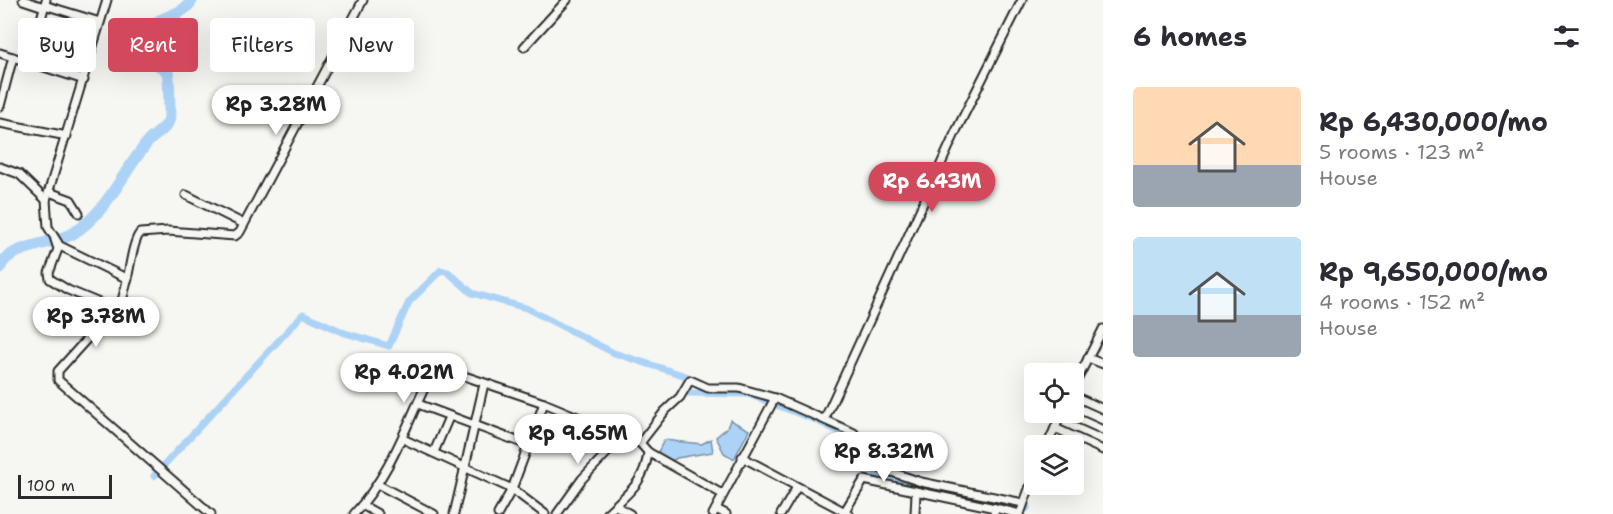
<!DOCTYPE html>
<html lang="en">
<head>
<meta charset="utf-8">
<style>
	:root { --surface:#fff; --page:#f7f7f7; --text:#2b2b33; --muted:#7c7c81; --accent:#d1495b }
	body { margin:0; font-family:"Shantell Sans",sans-serif; background:var(--page); color:var(--text); height:100vh; display:flex; flex-direction:column; font-size:22px; white-space:nowrap }
	* { box-sizing:border-box; margin:0 }
	p { font-size:20px; color:var(--muted) }
	.icon { flex:none; width:33px; height:33px; fill:none; stroke:currentColor; stroke-width:2; stroke-linecap:round; stroke-linejoin:round }
	.map { position:relative; flex:1; overflow:hidden }
	.details { display:flex; flex-direction:column; background:var(--surface); width:510px }
	.details>* { flex:none }
	.guide { position:absolute; left:18px; top:18px; width:570px; height:54px; display:flex; gap:12px }
	.controls { position:absolute; left:1024px; top:363px; display:grid; gap:12px }
	.controls a { display:grid; place-items:center; width:60px; height:60px; border-radius:6px; background:var(--surface); box-shadow:0 6px 24px #0002; font-size:30px }
	.scale { position:absolute; left:18px; bottom:15px; width:94px; box-sizing:border-box; padding-left:6px; border:3px solid #2b2b2b; border-top:0; font-size:16px; line-height:21px; white-space:nowrap; color:#2b2b2b; -webkit-text-stroke:4px #f6f6f2; paint-order:stroke }
	.price { position:absolute; translate:-50% -51px; padding:0 14px; border-radius:21px; background:#fff; color:#222; font-size:20px; line-height:39px; filter:drop-shadow(0 2px 3px #0008) }
	.price::after { content:''; position:absolute; left:50%; top:36px; width:18px; height:14px; margin-left:-9px; background:inherit; clip-path:polygon(0 0,100% 0,50% 100%) }
	.price.current { background:var(--accent); color:#fff }
	ul { padding:0; list-style:none }
	li { display:flex; align-items:center; gap:18px; height:150px; padding:0 30px }
	li span { display:grid; place-items:center; flex:none; width:168px; height:120px; border-radius:6px; color:#555 }
	li>.icon { margin-inline-start:auto }
	span .icon { width:72px; height:72px; fill:#fffc; stroke-width:1 }
	li b { font-size:26px }
	h2 { display:flex; justify-content:space-between; align-items:center; height:72px; padding:0 30px; font-size:26px }
	.chip { padding:0 21px; border-radius:6px; background:var(--surface); box-shadow:0 6px 24px #0002; font-size:21px; line-height:54px }
	.chip.current { background:var(--accent); color:#fff }
	main { display:flex; flex:1; min-height:0 }
	.map>svg:first-child { display:block }
	.water { fill:#acd3f6; stroke:#7890a5; stroke-width:1.5 }
	.lines { fill:none; stroke-linecap:round; stroke-linejoin:round }
	.canal { stroke:#acd3f6; stroke-width:7 }
	.river { stroke:#acd3f6; stroke-width:12 }
	.minor-casing { stroke:#2b2b2b; stroke-width:11 }
	.minor { stroke:#f6f6f2; stroke-width:7 }
</style>
</head>
<body>
<main>
<div class="map">
<svg width="1103" height="514" viewBox="0 0 1103 514">
	<rect width="100%" height="100%" fill="#f6f6f2"/>
	<filter id="ink" filterUnits="userSpaceOnUse"><feTurbulence type="fractalNoise" baseFrequency=".0167" numOctaves="2"/><feDisplacementMap in="SourceGraphic" scale="12" xChannelSelector="R" yChannelSelector="G"/><feConvolveMatrix kernelMatrix="1 2 1 2 8 2 1 2 1" color-interpolation-filters="sRGB"/></filter>
	<g filter="url(#ink)">
		<g class="water">
			<path d="M730 420 749 430 734 459 724 453 716 437 727 428Z"/>
			<path d="M711 439 713 452 677 458 670 462 657 454 664 440 702 444Z"/>
		</g>
		<g class="lines">
			<g class="canal">
				<path d="M154 476 303 314 345 333 389 346 409 302 441 270 448 272 472 293 526 308 614 353 686 376 689 393 748 394 816 420 852 438 876 475 912 487"/>
				<path d="M943 494 1027 508"/>
			</g>
			<path class="river" d="M0 268C5 246 55 244 72 234 107 213 122 173 147 143 154 134 166 130 169 120 170 116 169 80 168 74L166 70 147 58C139 8 178 25 192 0"/>
			<defs>
				<g id="minor">
					<path d="M23 0 44 7"/>
					<path d="M44 5 100 22"/>
					<path d="M524 47 567 0"/>
					<path d="M68 51 89 56"/>
					<path d="M0 53 84 80"/>
					<path d="M30 61 46 0"/>
					<path d="M0 106 13 57"/>
					<path d="M0 123 67 136"/>
					<path d="M0 167 19 174 46 200"/>
					<path d="M49 192 71 200 79 213"/>
					<path d="M186 195 244 224"/>
					<path d="M55 240 58 249 49 273 50 279 68 290 114 309 58 371V380L211 514"/>
					<path d="M58 243 48 227 46 200 107 0"/>
					<path d="M60 246 128 279"/>
					<path d="M120 305C129 286 130 245 140 233L168 231 235 236 240 232 363 0"/>
					<path d="M1088 358 1103 364"/>
					<path d="M421 361 435 366"/>
					<path d="M1074 386 1103 329"/>
					<path d="M1074 396 1103 409"/>
					<path d="M775 398 854 433 880 468 921 482 1023 503"/>
					<path d="M418 404 528 445"/>
					<path d="M1063 412 1103 430"/>
					<path d="M825 418 957 129 1022 0"/>
					<path d="M1055 428 1103 450"/>
					<path d="M403 439 512 489 545 514"/>
					<path d="M640 443 665 411 680 397 690 380 708 388H739L775 398 713 514"/>
					<path d="M1047 446 1062 412"/>
					<path d="M434 452 449 417"/>
					<path d="M742 457 849 514"/>
					<path d="M377 484 434 514"/>
					<path d="M362 505 378 514"/>
					<path d="M616 506 630 514"/>
					<path d="M716 509 726 514"/>
					<path d="M354 514C394 471 409 416 435 366L544 403 640 443 648 452 722 494"/>
					<path d="M454 514 484 384"/>
					<path d="M498 514 512 489 544 403"/>
					<path d="M557 514 582 479 623 436"/>
					<path d="M606 514C627 494 645 483 648 452"/>
					<path d="M781 514 797 487"/>
					<path d="M843 514 864 480 995 508"/>
					<path d="M915 514 916 493"/>
					<path d="M994 514 995 508 1020 514 1035 472"/>
				</g>
			</defs>
			<use href="#minor" class="minor-casing"/>
			<use href="#minor" class="minor"/>
		</g>
	</g>
</svg>
<div class="controls">
<a><svg class="icon" aria-label="locate" viewBox="0 0 24 24"><circle cx="12" cy="12" r="6"/><path d="M12 2v4M12 18v4M2 12h4M18 12h4"/></svg></a>
<a><svg class="icon" aria-label="layers" viewBox="0 0 24 24"><path d="M12 4l9 5-9 5-9-5zM3 14l9 5 9-5"/></svg></a>
</div>
<div class="scale">100 m</div>
<b class="price" style="left:276px;top:136px">Rp 3.28M</b>
<b class="price current" style="left:932px;top:213px">Rp 6.43M</b>
<b class="price" style="left:96px;top:348px">Rp 3.78M</b>
<b class="price" style="left:404px;top:404px">Rp 4.02M</b>
<b class="price" style="left:578px;top:465px">Rp 9.65M</b>
<b class="price" style="left:884px;top:483px">Rp 8.32M</b>
<div class="guide">
<a class="chip">Buy</a>
<a class="chip current">Rent</a>
<a class="chip">Filters</a>
<a class="chip">New</a>
</div>
</div>
<section class="details">
<h2>6 homes<svg class="icon" aria-label="filters" viewBox="0 0 24 24"><path d="M4 7h16M4 17h16"/><circle cx="9" cy="7" r="2"/><circle cx="15" cy="17" r="2"/></svg></h2>
<ul>
<li><span style="background:linear-gradient(#ffd9b3 65%,#9aa5b1 0)"><svg class="icon" aria-label="home" viewBox="0 0 24 24"><path d="M3 11l9-7 9 7M6 9v11h12V9"/></svg></span><div><b>Rp 6,430,000/mo</b><p>5 rooms · 123 m²</p><p>House</p></div></li>
<li><span style="background:linear-gradient(#bfe0f5 65%,#9aa5b1 0)"><svg class="icon" aria-label="home" viewBox="0 0 24 24"><path d="M3 11l9-7 9 7M6 9v11h12V9"/></svg></span><div><b>Rp 9,650,000/mo</b><p>4 rooms · 152 m²</p><p>House</p></div></li>
</ul>
</section>
</main>
</body>
</html>
